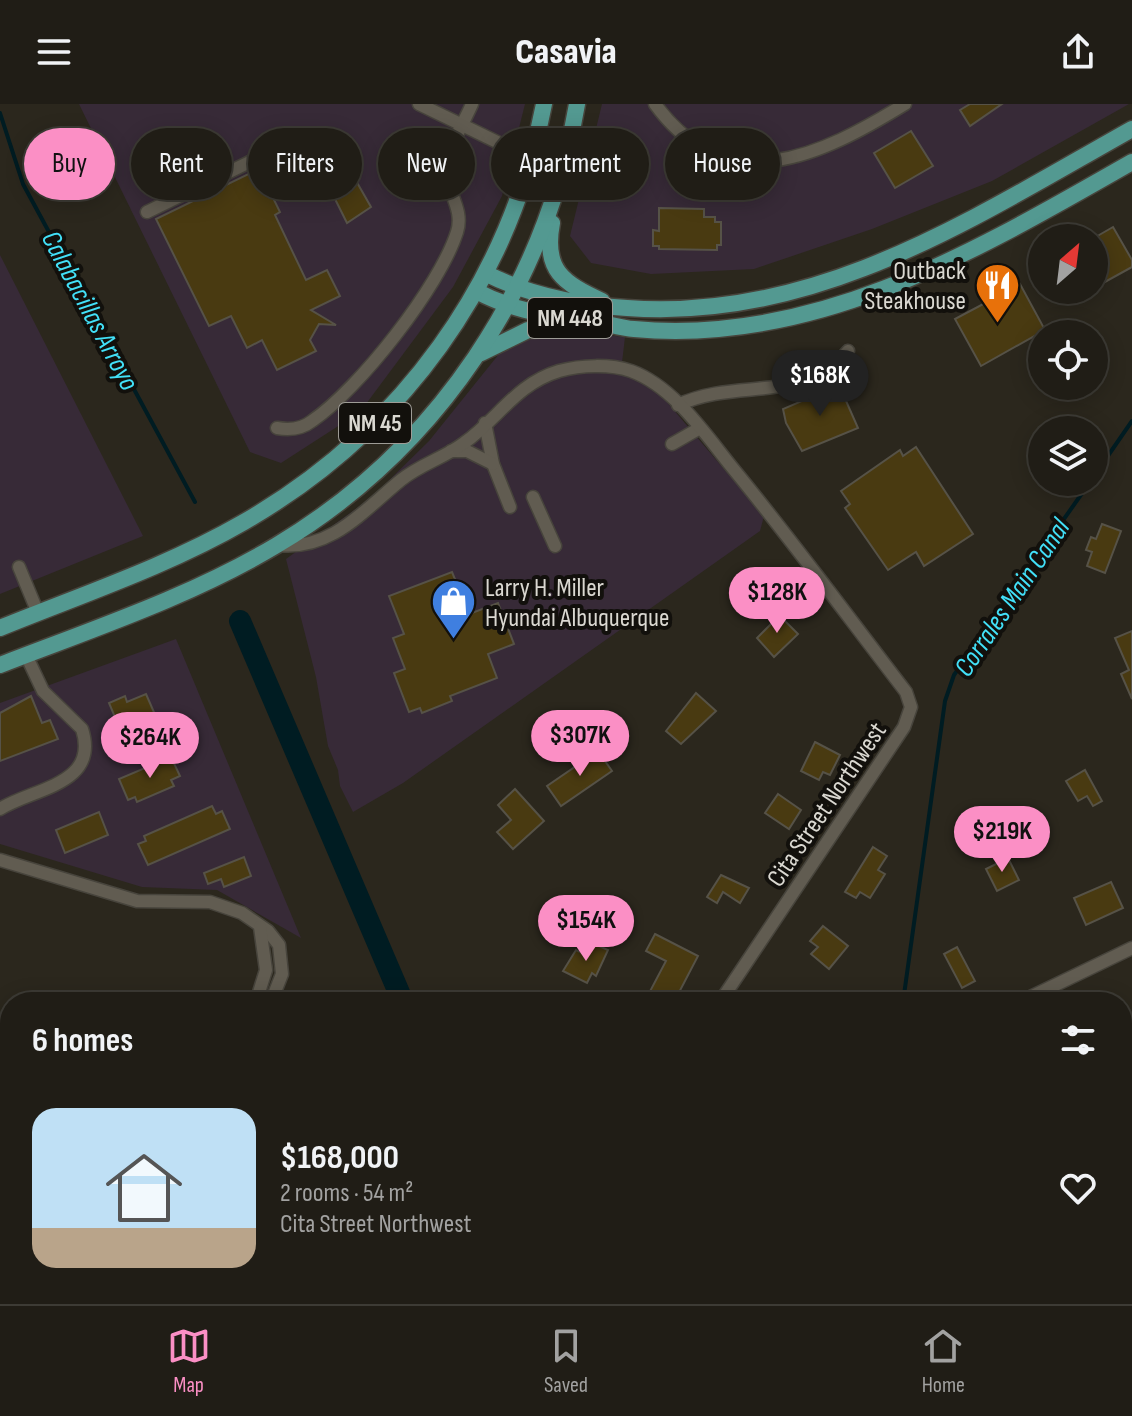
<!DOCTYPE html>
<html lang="en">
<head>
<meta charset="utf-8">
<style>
	:root { --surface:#201d16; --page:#28261f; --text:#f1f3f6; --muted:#a2a2a1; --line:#3d3b35; --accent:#fb8fc5 }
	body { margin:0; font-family:"Sofia Sans Condensed",sans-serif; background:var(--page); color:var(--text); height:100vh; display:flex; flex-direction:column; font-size:30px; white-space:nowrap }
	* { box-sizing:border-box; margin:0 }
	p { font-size:26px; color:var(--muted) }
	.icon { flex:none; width:44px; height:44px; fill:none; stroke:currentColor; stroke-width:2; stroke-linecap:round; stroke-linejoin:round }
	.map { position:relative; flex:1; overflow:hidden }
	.drawer { position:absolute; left:0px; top:888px; width:1132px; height:312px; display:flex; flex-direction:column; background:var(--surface); border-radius:32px 32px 0 0; box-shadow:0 4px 20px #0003,0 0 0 2px var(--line) }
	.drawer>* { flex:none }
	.hud { position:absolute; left:24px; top:24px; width:1084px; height:72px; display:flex; gap:16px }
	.needle { width:52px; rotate:28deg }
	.tools { position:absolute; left:1028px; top:120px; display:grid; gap:16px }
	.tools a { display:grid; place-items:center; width:80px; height:80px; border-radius:50%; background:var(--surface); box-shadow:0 4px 20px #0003,0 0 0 2px var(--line); font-size:40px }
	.price { position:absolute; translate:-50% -68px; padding:0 18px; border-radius:28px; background:var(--accent); color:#111; font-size:26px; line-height:52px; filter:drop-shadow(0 2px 4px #0008) }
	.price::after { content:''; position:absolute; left:50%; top:48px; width:24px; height:18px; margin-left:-12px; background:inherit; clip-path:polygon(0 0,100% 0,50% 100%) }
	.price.selected { background:#222; color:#fff }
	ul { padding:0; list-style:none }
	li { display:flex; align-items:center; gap:24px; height:200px; padding:0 32px }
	li span { display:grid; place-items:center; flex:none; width:224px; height:160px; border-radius:24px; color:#555 }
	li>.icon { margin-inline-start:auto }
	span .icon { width:96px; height:96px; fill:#fffc; stroke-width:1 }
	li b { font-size:34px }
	h2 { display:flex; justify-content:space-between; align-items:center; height:96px; padding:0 32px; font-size:34px }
	.tag { padding:0 28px; border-radius:36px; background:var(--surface); box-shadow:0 4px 20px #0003,0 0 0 2px var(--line); font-size:28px; line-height:72px }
	.tag.selected { background:var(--accent); color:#111 }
	header { display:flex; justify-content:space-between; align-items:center; height:104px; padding:0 32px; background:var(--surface); font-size:36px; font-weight:800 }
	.dock { display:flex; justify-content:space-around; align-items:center; height:112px; border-top:2px solid var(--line); background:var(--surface); font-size:22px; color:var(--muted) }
	.dock a { display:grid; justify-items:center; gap:4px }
	.dock .selected { color:var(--accent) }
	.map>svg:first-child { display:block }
	.commercial { fill:#372a37 }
	.forest { fill:#13653d }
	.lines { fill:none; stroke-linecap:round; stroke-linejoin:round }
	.stream { stroke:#001c22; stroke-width:4 }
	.river { stroke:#001c22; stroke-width:22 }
	.building { fill:#493a11; stroke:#565247; stroke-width:2 }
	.minor-casing { stroke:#47443c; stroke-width:15 }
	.major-casing { stroke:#47443c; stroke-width:19 }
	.minor { stroke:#615c51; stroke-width:12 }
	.major { stroke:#539991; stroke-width:16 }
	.labels { text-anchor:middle; stroke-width:8; stroke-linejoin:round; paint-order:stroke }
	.shield { fill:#12100c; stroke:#9e9c96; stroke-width:2 }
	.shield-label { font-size:24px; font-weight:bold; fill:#dad8d1 }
	.poi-label { font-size:26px; fill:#dad8d1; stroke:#12100c; text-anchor:end }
	.street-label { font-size:26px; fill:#dad8d1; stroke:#12100c }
	.water-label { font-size:28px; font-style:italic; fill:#42e0f8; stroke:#12100c }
</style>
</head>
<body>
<header><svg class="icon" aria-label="menu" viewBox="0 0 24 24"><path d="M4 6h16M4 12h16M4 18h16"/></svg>Casavia<svg class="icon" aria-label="share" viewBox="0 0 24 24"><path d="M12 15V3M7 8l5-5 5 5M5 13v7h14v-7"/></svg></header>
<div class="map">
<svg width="1132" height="1200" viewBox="0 0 1132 1200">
	<rect width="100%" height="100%" fill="#2b271d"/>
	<g class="commercial">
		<path d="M79 0H525L502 92 453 183 360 308 281 359 250 348Z"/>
		<path d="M602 0H1129L992 77 872 125 754 165 651 170 591 159 570 132Z"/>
		<path d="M0 151 143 432 0 490Z"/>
		<path d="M567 227 625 233 621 267 655 284 764 412 760 427 403 679 353 708 340 682 338 666 328 642 316 573 286 455 371 394 429 337 503 245 516 235Z"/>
		<path d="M176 535 301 834 217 786 142 783 0 740V599Z"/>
	</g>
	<path class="forest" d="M1132 1144V1200H1009L1031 1190H1122V1149Z"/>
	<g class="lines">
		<g class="stream">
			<path d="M0 9 23 80 195 398"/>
			<path d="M1094 372 1132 317"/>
			<path d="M903 898 945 597 954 571 1090 378"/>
			<path d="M1122 1121 1132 1117"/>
			<path d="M804 1200 811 1190"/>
			<path d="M952 1200 973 1190"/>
		</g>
		<g class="river">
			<path d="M240 517 403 898"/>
			<path d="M551 1190 556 1200"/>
		</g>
	</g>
	<g class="building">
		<path d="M970 0H1002L970 22 960 6Z"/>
		<path d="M911 27 933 62 895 84 874 49Z"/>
		<path d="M343 54 371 103 347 119 320 65Z"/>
		<path d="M259 65 280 108 275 111 306 176 327 166 340 192 311 206 336 221 319 220 310 236 316 247 277 266 262 236 247 244 231 212 209 222 156 115Z"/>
		<path d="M659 104 704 105V113H715V118H721V141H717V146L659 145V142H653V126L659 127Z"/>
		<path d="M1113 123 1132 156V163L1094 184V134Z"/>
		<path d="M1013 177 1016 183 1020 180 1045 226 981 262 955 215 989 197 986 191Z"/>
		<path d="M839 281 858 324 802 347 786 319 783 305Z"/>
		<path d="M916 343 973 430 924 462 916 448 888 466 845 404 850 400 841 387 900 346 903 352Z"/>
		<path d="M1102 420 1121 427 1105 469 1087 462 1092 448 1086 446 1091 433 1096 435Z"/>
		<path d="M452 468 467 505 470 504 472 509 498 499 514 540 488 550 497 574 450 592 452 597 422 609 420 604 409 608 394 569 405 565 393 534 404 530 389 492Z"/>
		<path d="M777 509 798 530 774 553 757 534 773 518 770 515Z"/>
		<path d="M1132 527V595L1121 570 1129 566 1115 534Z"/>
		<path d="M696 589 716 607 681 640 666 627Z"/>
		<path d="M146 590 160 622 125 637 109 599 125 592 127 598Z"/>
		<path d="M31 592 42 619 50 616 58 635 0 657V609Z"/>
		<path d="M815 638 840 651 830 671 823 668 819 676 801 667Z"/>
		<path d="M598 647 612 667 561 702 547 682Z"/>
		<path d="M171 653 180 672 171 676 174 682 137 698 135 693 128 696 119 675Z"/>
		<path d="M1085 666 1102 697 1093 702 1087 692 1078 697 1066 677Z"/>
		<path d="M515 685 544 717 513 745 497 728 511 716 498 701Z"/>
		<path d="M778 690 801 706 789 725 765 709Z"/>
		<path d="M212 702 216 710 222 707 230 725 148 761 138 740 146 737 144 732Z"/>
		<path d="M99 708 108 731 65 749 56 726Z"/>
		<path d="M873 743 887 752 878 766 885 770 870 794 860 788 856 794 845 788Z"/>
		<path d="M244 753 251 772 224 783 221 775 208 780 204 769Z"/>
		<path d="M1008 754 1019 776 997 787 986 765Z"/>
		<path d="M721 771 749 784 740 799 723 788 717 799 707 793Z"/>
		<path d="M1111 778 1123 804 1086 821 1074 794Z"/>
		<path d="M823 822 848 842 829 865 811 850 818 843 810 837Z"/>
		<path d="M655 830 698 852 674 898H657L647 893 666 857 646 847Z"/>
		<path d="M590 838 608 846 596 872 592 869 587 879 563 867 576 846 584 850Z"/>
		<path d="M957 843 975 877 962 884 944 850Z"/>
		<path d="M1132 937V973L1125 977 1122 942Z"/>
		<path d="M35 1190H49L60 1200H26Z"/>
		<path d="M215 1190H276L286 1200H224Z"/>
		<path d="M653 1190H677L675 1200H651Z"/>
	</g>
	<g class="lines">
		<defs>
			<g id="minor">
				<path d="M419 0 532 55"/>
				<path d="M655 0C727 99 822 51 905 0"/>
				<path d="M147 108 264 51"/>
				<path d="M678 301C738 273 803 301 848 247"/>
				<path d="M485 319 493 360 510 403"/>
				<path d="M277 324C289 326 302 325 312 317 359 285 440 182 457 128 464 106 448 89 446 69 445 48 464 19 472 0"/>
				<path d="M672 340 700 324"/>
				<path d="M451 347H467L493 360"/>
				<path d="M533 393 555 442"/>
				<path d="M278 441C331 447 363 407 401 376 421 360 444 354 464 339 498 315 516 280 559 267 581 261 610 260 631 267 675 283 707 333 735 367 794 439 849 514 906 588L911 603 904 623 720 898"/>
				<path d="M19 463 38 509"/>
				<path d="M0 705C33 684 100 681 82 625L43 587 26 551"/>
				<path d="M0 756 137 797 210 798 242 809 268 827 279 841 282 870 271 898"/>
				<path d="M256 898 266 866 260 823"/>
				<path d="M1020 898 1132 844"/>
				<path d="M0 966 10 967"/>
				<path d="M0 1123 10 1115"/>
				<path d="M324 1190 329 1200"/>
				<path d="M153 1200 165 1190"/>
			</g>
			<g id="major">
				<path d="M552 119C543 166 563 179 602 197"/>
				<path d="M487 170C531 192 578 201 627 204 817 218 973 114 1132 25"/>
				<path d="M476 187C518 209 546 210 592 217 606 219 620 224 634 225 818 242 979 145 1132 58"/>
				<path d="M481 249 528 226 576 224"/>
				<path d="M0 524C81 491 168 462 244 418 402 327 509 179 544 0"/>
				<path d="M0 561C93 525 192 492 277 441 438 345 545 183 577 0"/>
			</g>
		</defs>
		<use href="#minor" class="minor-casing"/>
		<use href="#major" class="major-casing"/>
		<use href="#minor" class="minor"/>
		<use href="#major" class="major"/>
	</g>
	<defs>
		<symbol id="restaurant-pin" viewBox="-11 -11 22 30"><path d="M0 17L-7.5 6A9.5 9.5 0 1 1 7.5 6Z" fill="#e8710a" stroke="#12100c"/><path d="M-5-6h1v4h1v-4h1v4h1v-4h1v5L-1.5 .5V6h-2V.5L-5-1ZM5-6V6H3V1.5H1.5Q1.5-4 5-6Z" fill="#fff"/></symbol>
		<symbol id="shop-pin" viewBox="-11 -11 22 30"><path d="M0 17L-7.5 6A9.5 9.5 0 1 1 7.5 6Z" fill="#3f7fe0" stroke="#12100c"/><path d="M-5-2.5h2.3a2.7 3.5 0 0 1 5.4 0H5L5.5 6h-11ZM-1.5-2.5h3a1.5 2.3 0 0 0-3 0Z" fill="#fff"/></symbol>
	</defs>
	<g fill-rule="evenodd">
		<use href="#restaurant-pin" x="972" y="156" width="51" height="69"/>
		<use href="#shop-pin" x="428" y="472" width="51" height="69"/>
	</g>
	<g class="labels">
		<g class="shield">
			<rect x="528" y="194" width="84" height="40" rx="6"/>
			<rect x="339" y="299" width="72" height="40" rx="6"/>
		</g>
		<g class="shield-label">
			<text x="570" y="222">NM 448</text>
			<text x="375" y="327">NM 45</text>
		</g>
		<g class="poi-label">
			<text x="966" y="175">Outback<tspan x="966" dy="30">Steakhouse</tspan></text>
			<text x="485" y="492" text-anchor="start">Larry H. Miller<tspan x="485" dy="30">Hyundai Albuquerque</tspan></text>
		</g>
		<g class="street-label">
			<text transform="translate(826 700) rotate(-56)" y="9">Cita Street Northwest</text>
		</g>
		<g class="water-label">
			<text transform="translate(91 206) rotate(62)" y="10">Calabacillas Arroyo</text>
			<text transform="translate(1011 493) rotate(-56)" y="10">Corrales Main Canal</text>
		</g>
	</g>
</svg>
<div class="tools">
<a><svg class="needle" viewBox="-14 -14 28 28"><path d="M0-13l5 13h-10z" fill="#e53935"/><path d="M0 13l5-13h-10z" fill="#a2a2a1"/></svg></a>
<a><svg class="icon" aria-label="locate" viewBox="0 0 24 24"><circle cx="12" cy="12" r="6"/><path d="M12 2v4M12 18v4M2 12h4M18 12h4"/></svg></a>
<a><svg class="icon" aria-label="layers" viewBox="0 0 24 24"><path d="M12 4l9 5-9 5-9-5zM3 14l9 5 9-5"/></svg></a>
</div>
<b class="price selected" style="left:820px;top:314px">$168K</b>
<b class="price" style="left:777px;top:531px">$128K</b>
<b class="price" style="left:580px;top:674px">$307K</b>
<b class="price" style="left:150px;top:676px">$264K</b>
<b class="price" style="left:1002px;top:770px">$219K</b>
<b class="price" style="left:586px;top:859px">$154K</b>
<div class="hud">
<a class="tag selected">Buy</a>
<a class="tag">Rent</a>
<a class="tag">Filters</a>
<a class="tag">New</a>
<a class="tag">Apartment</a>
<a class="tag">House</a>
</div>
<section class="drawer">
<h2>6 homes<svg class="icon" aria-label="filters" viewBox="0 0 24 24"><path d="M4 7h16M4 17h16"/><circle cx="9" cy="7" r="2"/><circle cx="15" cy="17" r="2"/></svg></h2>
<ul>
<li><span style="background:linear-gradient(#bfe0f5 75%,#b9a48a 0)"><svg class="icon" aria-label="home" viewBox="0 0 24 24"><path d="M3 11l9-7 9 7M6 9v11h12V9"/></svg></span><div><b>$168,000</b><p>2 rooms · 54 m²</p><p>Cita Street Northwest</p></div><svg class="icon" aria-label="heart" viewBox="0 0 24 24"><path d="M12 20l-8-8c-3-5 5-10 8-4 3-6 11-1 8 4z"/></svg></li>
</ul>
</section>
</div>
<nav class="dock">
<a class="selected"><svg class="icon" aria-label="map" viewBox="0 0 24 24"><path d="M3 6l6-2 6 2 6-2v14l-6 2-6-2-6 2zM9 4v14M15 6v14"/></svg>Map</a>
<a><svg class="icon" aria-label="saved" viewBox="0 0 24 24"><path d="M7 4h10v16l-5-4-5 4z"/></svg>Saved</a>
<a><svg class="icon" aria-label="home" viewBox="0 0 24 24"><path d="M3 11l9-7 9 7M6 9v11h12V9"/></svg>Home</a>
</nav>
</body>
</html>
